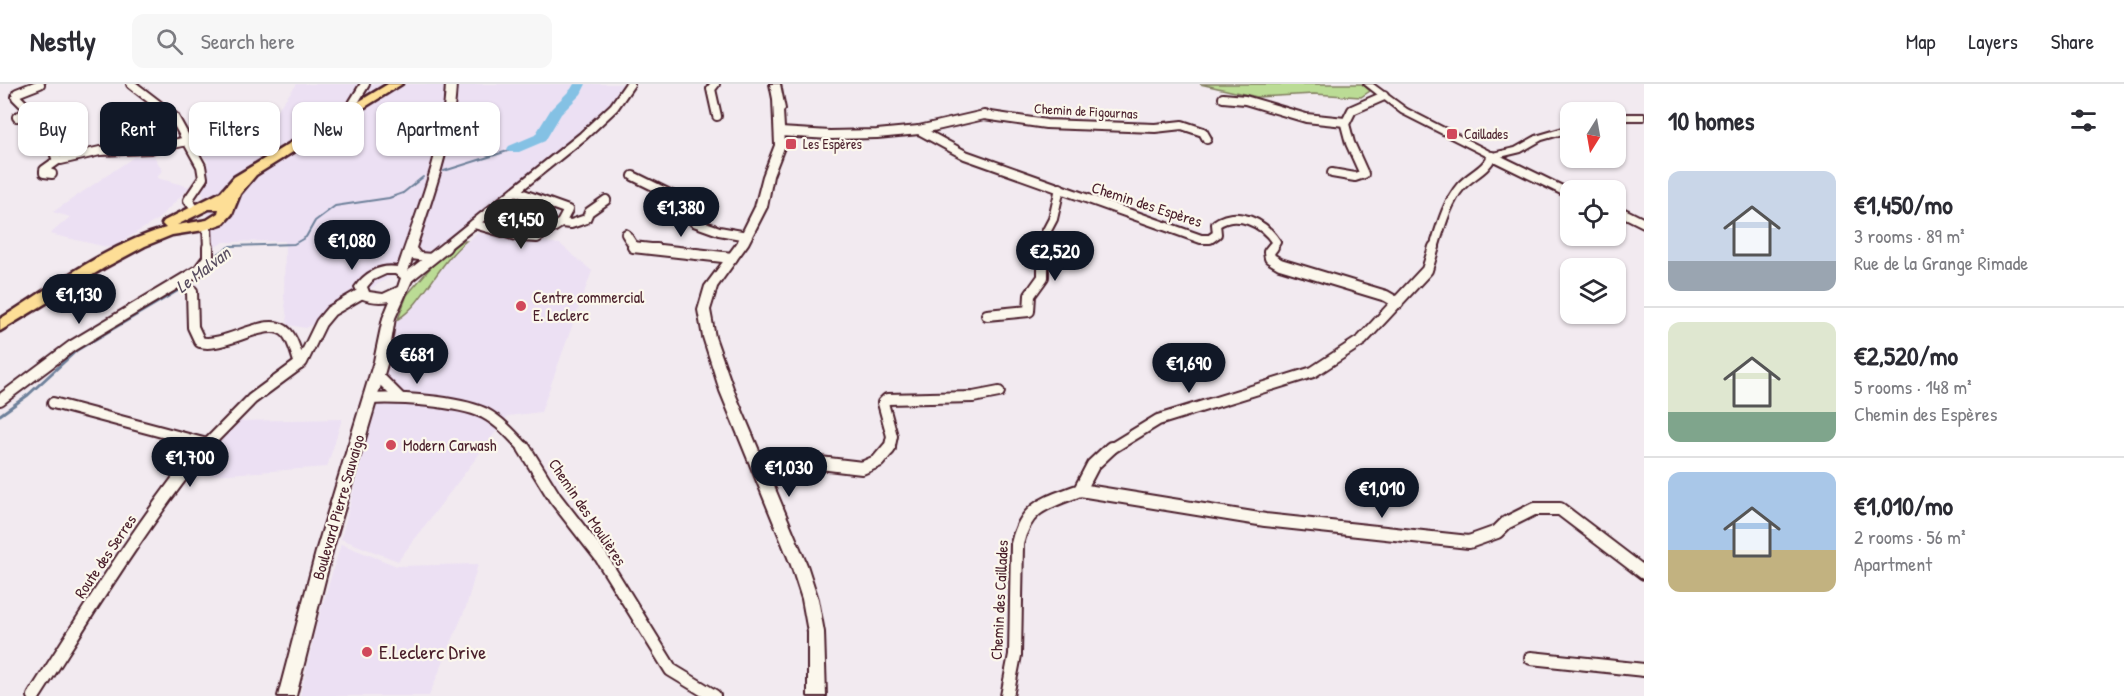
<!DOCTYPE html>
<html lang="en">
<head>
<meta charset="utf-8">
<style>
	:root { --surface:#fff; --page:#f7f7f7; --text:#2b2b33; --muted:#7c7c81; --line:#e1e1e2; --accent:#111827 }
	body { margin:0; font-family:"Patrick Hand",sans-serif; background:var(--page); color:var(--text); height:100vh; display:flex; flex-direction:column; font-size:22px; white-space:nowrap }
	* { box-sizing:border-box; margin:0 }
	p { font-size:20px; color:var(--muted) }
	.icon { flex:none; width:33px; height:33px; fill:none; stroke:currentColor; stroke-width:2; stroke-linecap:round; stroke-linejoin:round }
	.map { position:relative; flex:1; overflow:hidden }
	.side { display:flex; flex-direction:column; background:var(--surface); width:480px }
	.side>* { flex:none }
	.banner { position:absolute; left:18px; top:18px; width:570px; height:54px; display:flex; gap:12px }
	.needle { width:39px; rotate:191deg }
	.fabs { position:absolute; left:1560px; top:18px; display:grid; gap:12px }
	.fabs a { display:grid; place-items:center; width:66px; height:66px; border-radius:12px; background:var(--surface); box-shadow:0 2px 4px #0004; font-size:30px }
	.price { position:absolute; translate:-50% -51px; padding:0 14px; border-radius:21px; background:var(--accent); color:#fff; font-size:20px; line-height:39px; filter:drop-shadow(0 2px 3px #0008) }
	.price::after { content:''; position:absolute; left:50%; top:36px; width:18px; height:14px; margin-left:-9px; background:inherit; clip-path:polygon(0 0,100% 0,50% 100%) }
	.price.active { background:#222; color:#fff }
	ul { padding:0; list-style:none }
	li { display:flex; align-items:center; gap:18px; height:150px; padding:0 24px }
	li+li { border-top:2px solid var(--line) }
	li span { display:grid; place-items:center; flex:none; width:168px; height:120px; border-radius:12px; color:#555 }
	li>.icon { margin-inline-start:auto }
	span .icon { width:72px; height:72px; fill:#fffc; stroke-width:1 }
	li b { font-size:26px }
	h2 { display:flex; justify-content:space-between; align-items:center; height:72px; padding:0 24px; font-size:26px }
	.chip { padding:0 21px; border-radius:12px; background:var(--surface); box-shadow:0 2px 4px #0004; font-size:21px; line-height:54px }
	.chip.active { background:var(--accent); color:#fff }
	header { display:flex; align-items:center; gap:36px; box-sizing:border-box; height:84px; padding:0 30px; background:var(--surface); border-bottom:2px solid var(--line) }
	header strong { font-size:28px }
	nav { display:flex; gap:33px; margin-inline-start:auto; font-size:21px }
	.search { width:420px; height:54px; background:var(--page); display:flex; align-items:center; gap:15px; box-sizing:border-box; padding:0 21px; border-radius:12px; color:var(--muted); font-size:22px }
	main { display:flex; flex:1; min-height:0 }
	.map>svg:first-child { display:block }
	.built { fill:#ece0f3 }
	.green { fill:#bbdc95; stroke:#827e60; stroke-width:1.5 }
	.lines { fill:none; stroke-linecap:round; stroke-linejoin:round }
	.stream-far1 { stroke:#6d809a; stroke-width:2 }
	.stream { stroke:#6d809a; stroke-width:3 }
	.river { fill:#84c1e4; fill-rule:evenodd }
	.minor-far2-casing { stroke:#4a1f2b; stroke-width:12 }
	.minor-far1-casing { stroke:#4a1f2b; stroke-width:14 }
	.minor-casing { stroke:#4a1f2b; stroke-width:16 }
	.tertiary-casing { stroke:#4a1f2b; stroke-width:4 }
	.secondary-casing { stroke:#4a1f2b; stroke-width:4 }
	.primary-casing { stroke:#4a1f2b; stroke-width:5 }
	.minor-far2 { stroke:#fbf7ec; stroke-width:8 }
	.minor-far1 { stroke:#fbf7ec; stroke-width:10 }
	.minor { stroke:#fbf7ec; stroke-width:12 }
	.tertiary { fill:#fbf7ec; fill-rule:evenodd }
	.secondary { fill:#fbf7ec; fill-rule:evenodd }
	.primary { fill:#fdde96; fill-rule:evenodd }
	.poi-dot { fill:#d1495b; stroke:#fbf7ec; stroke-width:2 }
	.labels { text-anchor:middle; stroke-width:4.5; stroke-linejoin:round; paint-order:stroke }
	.far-street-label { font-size:14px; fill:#4a1f2b; stroke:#fbf7ec }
	.far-poi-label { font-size:14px; fill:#4a1f2b; stroke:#fbf7ec; text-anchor:start }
	.street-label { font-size:16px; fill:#4a1f2b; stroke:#fbf7ec }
	.poi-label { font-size:16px; fill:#4a1f2b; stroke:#fbf7ec; text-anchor:start }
	.water-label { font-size:18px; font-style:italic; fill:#5b5062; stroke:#fbf7ec }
	.near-poi-label { font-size:20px; fill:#4a1f2b; stroke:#fbf7ec; text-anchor:start }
</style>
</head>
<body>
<header>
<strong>Nestly</strong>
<div class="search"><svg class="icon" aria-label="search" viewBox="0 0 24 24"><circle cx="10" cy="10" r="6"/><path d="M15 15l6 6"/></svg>Search here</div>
<nav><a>Map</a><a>Layers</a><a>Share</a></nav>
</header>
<main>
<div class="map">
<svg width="1644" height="612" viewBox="0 0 1644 612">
	<rect width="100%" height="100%" fill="#f2eaf0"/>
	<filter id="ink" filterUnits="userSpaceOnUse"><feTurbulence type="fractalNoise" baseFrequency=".0167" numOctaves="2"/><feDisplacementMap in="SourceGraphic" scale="12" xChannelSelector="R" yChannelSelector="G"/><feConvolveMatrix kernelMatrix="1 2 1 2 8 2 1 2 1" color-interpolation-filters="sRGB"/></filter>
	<g filter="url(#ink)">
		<g class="built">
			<path d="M297 0H624L610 21 593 39 463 143 416 177 306 244 288 241 284 213 285 157 224 158 215 163 202 106 208 78 195 59 277 26Z"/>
			<path d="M154 72 162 86 157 94 190 103 157 136 111 164 50 150 70 133 53 128 134 73Z"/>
			<path d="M477 149 560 160 592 187 541 328 508 332 398 477 341 455 403 215 425 188 460 157H468Z"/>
			<path d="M342 335 327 383 185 393 203 370 237 337Z"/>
			<path d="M341 460 397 482 478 480 466 523 429 612H300L317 539Z"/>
		</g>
		<g class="green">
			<path d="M1200 0H1362L1370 7 1361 13 1314 10 1257 13Z"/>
			<path d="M460 157H466C439 178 423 220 398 235L407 211 443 169Z"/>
		</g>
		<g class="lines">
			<g class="stream-far1">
				<path d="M444 87 514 65"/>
				<path d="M227 164 231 162 294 160 306 153 315 137 335 122 389 114 403 109 423 93"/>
			</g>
			<g class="stream">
				<path d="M188 200 206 188 219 170 230 163"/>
				<path d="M0 331 28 311 77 266 182 204"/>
			</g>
			<path class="river" d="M574 0H586L581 10 561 30 545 57 519 68H509L507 65 509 62 535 51 551 25 571 5Z"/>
			<defs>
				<g id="minor-far2">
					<path d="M131 0 174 33 201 82 203 94 188 116 195 125"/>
					<path d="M715 0 711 5 717 32"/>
					<path d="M1223 14 1245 16 1306 34 1345 38"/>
					<path d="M346 31 365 0"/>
					<path d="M17 33 30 27 16 13 17 9 40 0"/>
					<path d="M47 36 44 39 56 74 61 76 100 67 151 65 187 57"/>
					<path d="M919 46 965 71 1201 155H1210L1217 150 1216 140C1237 126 1263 138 1276 158L1272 164"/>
					<path d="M780 48 830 51 877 50 919 46 984 31 1046 40 1155 44 1182 41 1203 48 1207 55"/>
					<path d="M1332 89 1355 93 1364 90 1350 59 1345 40 1352 26 1384 12"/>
					<path d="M52 90 44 89V86L58 76"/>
					<path d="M633 92 696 123 692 133 694 138 719 147 747 152"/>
					<path d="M515 107 568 126 561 139 571 140 586 135 589 128 606 116"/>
					<path d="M1616 125 1644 139"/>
					<path d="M474 140 520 153 537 154 561 139"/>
					<path d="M207 142 208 164"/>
					<path d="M626 150 635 164"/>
					<path d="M444 164 583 52 614 23 630 0"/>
					<path d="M647 164H657"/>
					<path d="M1043 164V154L1053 135 1060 104"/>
					<path d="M1434 164C1440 145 1447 118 1461 102 1471 91 1486 86 1492 72L1570 110"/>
				</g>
				<g id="minor-far1">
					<path d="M633 163 732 174"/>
					<path d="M1273 163 1269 168 1270 174 1280 180 1386 212 1398 219"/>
					<path d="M407 194 446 163"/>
					<path d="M180 198 192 207 193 243 200 258C225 265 270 229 287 249 294 257 296 270 300 280"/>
					<path d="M987 231 1029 227 1030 211 1043 193V163"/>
					<path d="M377 291 399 313"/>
					<path d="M369 315C398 313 457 317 484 329 501 338 513 352 526 366"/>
					<path d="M0 316 72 262 199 186 208 174V163"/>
					<path d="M53 319 207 360"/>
					<path d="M202 366 252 315 302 278 321 239 331 227 362 209"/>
					<path d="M889 366 892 352 883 319 887 315 973 313 999 308"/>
					<path d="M1109 366 1158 336 1313 288 1362 256 1427 186 1434 163"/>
				</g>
				<g id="minor">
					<path d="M524 364 555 414 601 473 671 586 714 612"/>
					<path d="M755 375 769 373 862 384 878 377 889 364"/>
					<path d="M1080 406 1265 436 1469 458 1497 448 1506 439 1534 425H1560L1644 489"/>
					<path d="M1531 574 1644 586"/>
					<path d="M34 612C88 528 140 442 203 364"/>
					<path d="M1007 612 1015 571 1017 460C1026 421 1047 419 1080 406L1093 381 1111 364"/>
				</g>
				<g id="tertiary">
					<path d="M1364 0H1373L1407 25 1493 69 1515 64 1536 52 1570 42V48L1542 56 1521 68 1492 75 1401 29Z"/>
					<rect x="1616" y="30" width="28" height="6"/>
				</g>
				<g id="secondary">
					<path d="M446 0H456C454 56 433 111 416 164L420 169 432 170 438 174 432 178 412 175 408 187 413 194 395 234 388 277 333 464 296 612H278L317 464 374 277 383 234 390 217C379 219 370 218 360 214L355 203C365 188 380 180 398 183 418 124 444 63 446 0ZM386 190H395L401 194 398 203 383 210 369 208 367 203 373 196Z"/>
					<path d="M770 0H780L785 25 783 27 785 61 773 92 767 123 748 160 717 203 710 226 715 253 734 307 807 481 818 515 824 548 826 612H808V548L802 515 791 481 720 307 703 253 698 226 705 202 737 159 755 123 763 92 775 61 773 15Z"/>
				</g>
				<path id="primary" d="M388 0H402L256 91 240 110 232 130 224 139 204 146 172 151 145 162 104 184 0 247V235C53 202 106 161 166 144L162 140 164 137 221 108 234 93ZM209 125H219L218 129 207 136 177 141Z"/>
			</defs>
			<use href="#minor-far2" class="minor-far2-casing"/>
			<use href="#minor-far1" class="minor-far1-casing"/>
			<use href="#minor" class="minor-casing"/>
			<use href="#tertiary" class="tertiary-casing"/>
			<use href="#secondary" class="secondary-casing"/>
			<use href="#primary" class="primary-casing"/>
			<use href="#minor-far2" class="minor-far2"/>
			<use href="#minor-far1" class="minor-far1"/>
			<use href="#minor" class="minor"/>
			<use href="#tertiary" class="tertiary"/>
			<use href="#secondary" class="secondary"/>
			<use href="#primary" class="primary"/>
		</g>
	</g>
	<g class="poi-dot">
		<rect x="1446" y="44" width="12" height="12" rx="3"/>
		<rect x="785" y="54" width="12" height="12" rx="3"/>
		<circle cx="521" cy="222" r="6"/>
		<circle cx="391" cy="361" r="6"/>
		<circle cx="367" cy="568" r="6"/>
	</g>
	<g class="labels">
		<g class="far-street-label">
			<text transform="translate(1086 27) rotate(3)" y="5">Chemin de Figournas</text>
		</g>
		<g class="far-poi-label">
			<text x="1464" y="55">Caillades</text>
			<text x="803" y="65">Les Espères</text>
		</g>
		<g class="street-label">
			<text transform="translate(1147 120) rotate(18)" y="6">Chemin des Espères</text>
			<text transform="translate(338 423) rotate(-74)" y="6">Boulevard Pierre Sauvaigo</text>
			<text transform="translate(588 428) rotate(56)" y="6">Chemin des Moulières</text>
			<text transform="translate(105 472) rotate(-56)" y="6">Route des Serres</text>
			<text transform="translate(999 516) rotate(-87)" y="6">Chemin des Caillades</text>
		</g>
		<g class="poi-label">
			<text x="533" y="219">Centre commercial<tspan x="533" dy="18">E. Leclerc</tspan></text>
			<text x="403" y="367">Modern Carwash</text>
		</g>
		<g class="water-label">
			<text transform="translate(203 186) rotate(-37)" y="6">Le Malvan</text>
		</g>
		<g class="near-poi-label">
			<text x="379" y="575">E.Leclerc Drive</text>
		</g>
	</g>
</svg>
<div class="fabs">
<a><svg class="needle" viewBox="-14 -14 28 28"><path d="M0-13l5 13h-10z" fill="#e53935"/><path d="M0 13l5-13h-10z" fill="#7c7c81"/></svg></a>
<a><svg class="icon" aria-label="locate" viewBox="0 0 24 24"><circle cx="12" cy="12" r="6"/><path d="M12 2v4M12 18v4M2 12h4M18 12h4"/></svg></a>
<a><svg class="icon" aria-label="layers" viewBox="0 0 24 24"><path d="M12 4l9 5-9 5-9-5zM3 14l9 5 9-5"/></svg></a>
</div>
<b class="price" style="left:681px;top:154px">€1,380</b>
<b class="price active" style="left:521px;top:166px">€1,450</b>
<b class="price" style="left:352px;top:187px">€1,080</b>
<b class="price" style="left:1055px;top:198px">€2,520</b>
<b class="price" style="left:79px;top:241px">€1,130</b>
<b class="price" style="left:417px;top:301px">€681</b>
<b class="price" style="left:1189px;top:310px">€1,690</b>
<b class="price" style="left:190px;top:404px">€1,700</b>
<b class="price" style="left:789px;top:414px">€1,030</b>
<b class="price" style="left:1382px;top:435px">€1,010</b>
<div class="banner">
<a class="chip">Buy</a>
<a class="chip active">Rent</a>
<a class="chip">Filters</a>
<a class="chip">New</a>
<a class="chip">Apartment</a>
</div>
</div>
<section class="side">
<h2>10 homes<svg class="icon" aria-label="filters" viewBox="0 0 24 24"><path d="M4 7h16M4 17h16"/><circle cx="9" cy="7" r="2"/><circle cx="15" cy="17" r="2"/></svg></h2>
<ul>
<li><span style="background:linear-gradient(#c9d6e8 75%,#9aa5b1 0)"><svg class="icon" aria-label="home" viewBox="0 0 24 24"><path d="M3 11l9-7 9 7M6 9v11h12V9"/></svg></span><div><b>€1,450/mo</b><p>3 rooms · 89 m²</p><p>Rue de la Grange Rimade</p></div></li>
<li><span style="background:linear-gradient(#dfe7d0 75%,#7fa58c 0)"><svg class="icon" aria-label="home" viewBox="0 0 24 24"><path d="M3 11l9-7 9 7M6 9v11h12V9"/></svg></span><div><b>€2,520/mo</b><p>5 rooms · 148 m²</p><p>Chemin des Espères</p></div></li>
<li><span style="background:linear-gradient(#a9c7e8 65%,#c2b280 0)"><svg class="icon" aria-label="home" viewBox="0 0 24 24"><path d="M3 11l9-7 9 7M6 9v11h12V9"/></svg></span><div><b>€1,010/mo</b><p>2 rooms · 56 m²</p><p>Apartment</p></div></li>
</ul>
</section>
</main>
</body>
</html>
